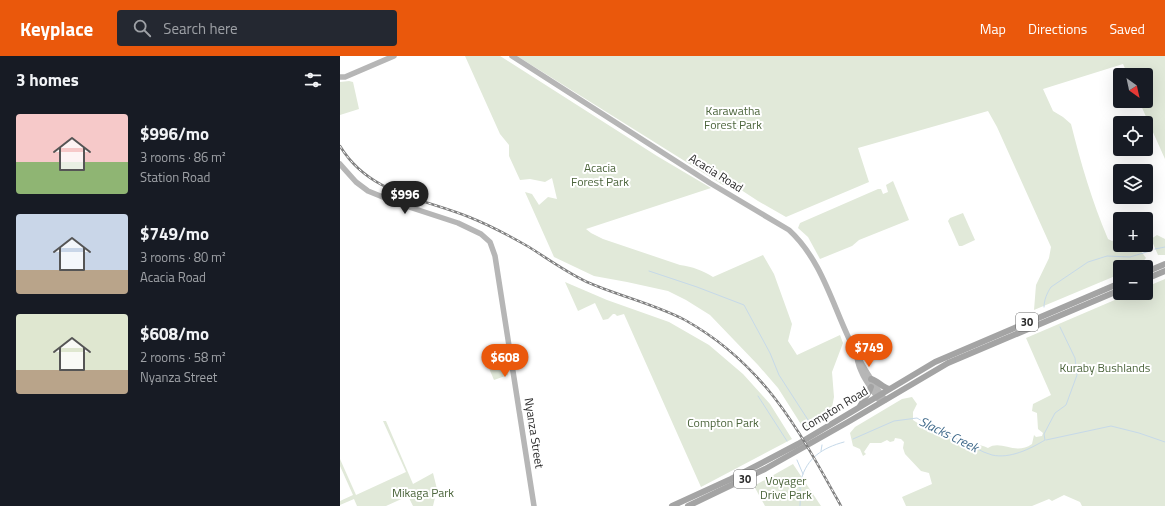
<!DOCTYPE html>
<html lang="en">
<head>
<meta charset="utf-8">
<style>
	:root { --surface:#171b24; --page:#242831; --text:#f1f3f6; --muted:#9ea1a6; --accent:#ea580c }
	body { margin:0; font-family:"Titillium Web",sans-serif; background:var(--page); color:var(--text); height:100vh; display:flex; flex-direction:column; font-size:15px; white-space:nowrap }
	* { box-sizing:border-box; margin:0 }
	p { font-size:13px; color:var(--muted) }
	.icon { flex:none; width:22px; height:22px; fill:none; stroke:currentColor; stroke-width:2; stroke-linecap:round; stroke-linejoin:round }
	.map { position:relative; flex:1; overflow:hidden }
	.side { display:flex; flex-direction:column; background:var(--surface); width:340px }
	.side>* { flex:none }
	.needle { width:26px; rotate:147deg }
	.controls { position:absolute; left:773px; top:12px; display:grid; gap:8px }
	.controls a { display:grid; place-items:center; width:40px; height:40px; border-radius:4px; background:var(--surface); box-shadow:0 4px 16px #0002; font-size:20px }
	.price { position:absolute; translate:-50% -34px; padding:0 9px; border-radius:14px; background:var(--accent); color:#fff; font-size:13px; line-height:26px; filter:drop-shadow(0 1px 2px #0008) }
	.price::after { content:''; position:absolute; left:50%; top:24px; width:12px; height:9px; margin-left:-6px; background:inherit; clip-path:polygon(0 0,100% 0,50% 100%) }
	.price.selected { background:#222; color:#fff }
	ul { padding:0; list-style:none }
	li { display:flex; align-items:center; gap:12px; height:100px; padding:0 16px }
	li span { display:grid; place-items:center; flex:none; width:112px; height:80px; border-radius:4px; color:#555 }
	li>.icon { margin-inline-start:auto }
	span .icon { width:48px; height:48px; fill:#fffc; stroke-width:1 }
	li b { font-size:17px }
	h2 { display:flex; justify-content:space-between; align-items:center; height:48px; padding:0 16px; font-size:17px }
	header { display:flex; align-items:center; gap:24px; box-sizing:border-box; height:56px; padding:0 20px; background:var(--accent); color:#fff }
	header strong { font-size:19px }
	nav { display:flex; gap:22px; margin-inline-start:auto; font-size:14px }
	.search { width:280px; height:36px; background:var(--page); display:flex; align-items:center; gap:10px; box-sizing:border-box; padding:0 14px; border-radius:4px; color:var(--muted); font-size:15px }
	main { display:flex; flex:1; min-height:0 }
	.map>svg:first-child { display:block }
	.green { fill:#e1e9d9 }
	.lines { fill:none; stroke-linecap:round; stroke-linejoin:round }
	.stream { stroke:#c6d9e9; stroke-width:1 }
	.secondary { stroke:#b6b6b6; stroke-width:5.5 }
	.primary { stroke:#a4a4a4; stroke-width:6 }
	.rail-casing { stroke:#818181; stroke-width:2.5 }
	.rail { stroke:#fff; stroke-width:1; stroke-dasharray:3; stroke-linecap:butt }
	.labels { text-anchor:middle; stroke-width:4; stroke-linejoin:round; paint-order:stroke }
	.shield { fill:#fff; stroke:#6b6b6b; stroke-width:1 }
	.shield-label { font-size:11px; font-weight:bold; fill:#2c2c2c }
	.park-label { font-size:12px; fill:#4c653c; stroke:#fff }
	.street-label { font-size:12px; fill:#2c2c2c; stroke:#fff }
	.water-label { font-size:13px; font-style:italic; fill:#3e6889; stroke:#fff }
</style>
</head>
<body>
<header>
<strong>Keyplace</strong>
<div class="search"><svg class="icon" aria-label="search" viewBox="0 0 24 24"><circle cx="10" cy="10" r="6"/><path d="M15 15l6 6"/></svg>Search here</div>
<nav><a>Map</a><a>Directions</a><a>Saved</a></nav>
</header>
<main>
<section class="side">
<h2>3 homes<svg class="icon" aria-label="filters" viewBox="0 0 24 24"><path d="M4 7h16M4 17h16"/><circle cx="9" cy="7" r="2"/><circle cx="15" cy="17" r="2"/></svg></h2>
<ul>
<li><span style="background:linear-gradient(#f6c9c9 60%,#8fb573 0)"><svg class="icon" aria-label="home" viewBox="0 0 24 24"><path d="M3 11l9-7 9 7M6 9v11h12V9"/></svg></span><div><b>$996/mo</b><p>3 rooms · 86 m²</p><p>Station Road</p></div></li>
<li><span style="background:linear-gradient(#c9d6e8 70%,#b9a48a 0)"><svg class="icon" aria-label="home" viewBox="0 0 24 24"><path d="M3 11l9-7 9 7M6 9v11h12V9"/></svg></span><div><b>$749/mo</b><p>3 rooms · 80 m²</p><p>Acacia Road</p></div></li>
<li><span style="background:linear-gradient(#dfe7d0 70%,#b9a48a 0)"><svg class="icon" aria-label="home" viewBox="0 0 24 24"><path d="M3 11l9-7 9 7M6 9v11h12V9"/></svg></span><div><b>$608/mo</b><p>2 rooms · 58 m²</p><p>Nyanza Street</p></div></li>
</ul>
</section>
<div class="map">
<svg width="825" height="450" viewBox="0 0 825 450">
	<rect width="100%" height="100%" fill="#fff"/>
	<g class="green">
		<path d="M125 0H160L317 100 371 132 246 173 251 177 263 183 340 209C353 211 362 214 373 221L423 199 434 218 452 268 448 285 457 299 500 279 503 287 492 316 494 341 490 362 467 373H464L438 332 418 309 370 259 346 244 328 235 287 226 254 220 214 201 185 136 192 138 199 149 208 141 217 143 212 122 205 126 190 123 180 124 169 100V89L160 78Z"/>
		<path d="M177 0H825V103L799 45H806V19H788L783 8 703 33 713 55 723 61 731 68C741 108 752 145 768 183L772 185 780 181V189H793L794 193 800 194 806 202C799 211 791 211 780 211V218L694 254 696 229 709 202 711 191 657 71 648 55 518 92 529 126 446 161 418 145 392 128 387 127 383 129Z"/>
		<path d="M9 25 13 26 19 53 0 59V26Z"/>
		<path d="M553 125 569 164 519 184 512 190 480 203 468 181 458 172 460 167 538 133H541L543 138 548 136 546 129Z"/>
		<path d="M623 157 635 184 622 190H619L608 165 610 162Z"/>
		<path d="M817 179 825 183V199H818L811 183Z"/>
		<path d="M825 223V450H742L740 446 724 439 712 445 709 443 692 450H566L562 441 592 428 589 417 581 415 565 398 563 392 564 386 561 383 555 382 554 385 550 386 547 384 541 387H530L524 396 526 398 523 400 520 393 513 390 510 377 515 371 562 343 572 341 577 348 573 356V364L594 378 609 382 625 390C633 388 640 388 648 392 661 383 675 400 692 388L694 379 696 381 702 380 703 377 698 373 697 357 692 355 693 348 711 339 686 282 791 237H806V231Z"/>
		<path d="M225 226 267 244 329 266 369 289 403 318 430 348 452 383 361 431 284 258 277 260 275 258H273L268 263 263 264 255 247 238 255Z"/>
		<path d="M164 295 168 319 154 324 145 303Z"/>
		<path d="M43 365H46L73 428 93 417 97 433 93 450H73L68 440 46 450H17L14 443 0 449V445L13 439 0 410V403L16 439 66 416Z"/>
		<path d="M453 408 481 450H425L414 430Z"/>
	</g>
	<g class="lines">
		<g class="stream">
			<path d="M815 193 825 191"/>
			<path d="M309 215 357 231 404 249 430 297 439 319 472 370"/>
			<path d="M704 251C704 244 707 237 711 231L748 206 767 200 790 201 810 195"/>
			<path d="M418 340 447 385"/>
			<path d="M513 383 554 365 577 362C591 371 606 378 621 385 631 389 641 396 652 399 670 403 690 393 705 384L704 378 715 357 726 349 737 319 735 302 720 271"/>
			<path d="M706 384 771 370 799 377 825 386"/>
			<path d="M481 395 482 389"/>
			<path d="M457 404 463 418"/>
			<path d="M460 450C461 442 459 432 461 424 467 402 482 392 504 386"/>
		</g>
		<g class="secondary">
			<path d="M172 0 370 127 449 174C484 206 494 256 516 297 524 314 535 329 545 344"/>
			<path d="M0 21H5L54 0"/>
			<path d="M0 108 16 126 28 135 60 148 118 167 141 178 150 186 155 200 194 450"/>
			<path d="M517 301C519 317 530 330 539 344"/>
		</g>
		<g class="primary">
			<path d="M806 216 825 208"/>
			<path d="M806 223 825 215"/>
			<path d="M531 323C538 325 542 331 549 333"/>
			<path d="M520 350 529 336 531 331"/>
			<path d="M332 450 391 423 458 388 595 306 780 227"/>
			<path d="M348 450 425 413 508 366 608 307 780 234"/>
		</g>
		<defs>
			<path id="rail" d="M0 90C29 138 82 142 129 161 149 169 170 180 189 191 208 203 226 216 247 226 279 240 314 248 345 264 424 308 459 374 501 450"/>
		</defs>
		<use href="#rail" class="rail-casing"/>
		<use href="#rail" class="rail"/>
	</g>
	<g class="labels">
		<g class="shield">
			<rect x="676" y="257" width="22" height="18" rx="3"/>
			<rect x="394" y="414" width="22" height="18" rx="3"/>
		</g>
		<g class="shield-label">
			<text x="687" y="270">30</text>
			<text x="405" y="427">30</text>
		</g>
		<g class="park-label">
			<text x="393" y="59">Karawatha<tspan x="393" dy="14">Forest Park</tspan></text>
			<text x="260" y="116">Acacia<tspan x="260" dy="14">Forest Park</tspan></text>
			<text x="765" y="316">Kuraby Bushlands</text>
			<text x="383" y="371">Compton Park</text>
			<text x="446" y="429">Voyager<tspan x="446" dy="14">Drive Park</tspan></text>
			<text x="83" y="441">Mikaga Park</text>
		</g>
		<g class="street-label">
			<text transform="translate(376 117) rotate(32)" y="4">Acacia Road</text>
			<text transform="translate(495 353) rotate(-31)" y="4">Compton Road</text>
			<text transform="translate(194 377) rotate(81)" y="4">Nyanza Street</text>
		</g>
		<g class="water-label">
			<text transform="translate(609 378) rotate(26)" y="5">Slacks Creek</text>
		</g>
	</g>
</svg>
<div class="controls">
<a><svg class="needle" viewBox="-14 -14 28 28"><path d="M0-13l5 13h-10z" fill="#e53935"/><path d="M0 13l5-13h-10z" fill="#9ea1a6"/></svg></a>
<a><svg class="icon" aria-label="locate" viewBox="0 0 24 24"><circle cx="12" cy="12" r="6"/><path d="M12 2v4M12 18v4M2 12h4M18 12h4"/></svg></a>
<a><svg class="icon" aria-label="layers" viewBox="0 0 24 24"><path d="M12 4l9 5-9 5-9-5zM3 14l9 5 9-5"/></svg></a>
<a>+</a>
<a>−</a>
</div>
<b class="price selected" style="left:65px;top:159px">$996</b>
<b class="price" style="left:529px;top:312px">$749</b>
<b class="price" style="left:165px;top:322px">$608</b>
</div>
</main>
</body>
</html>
